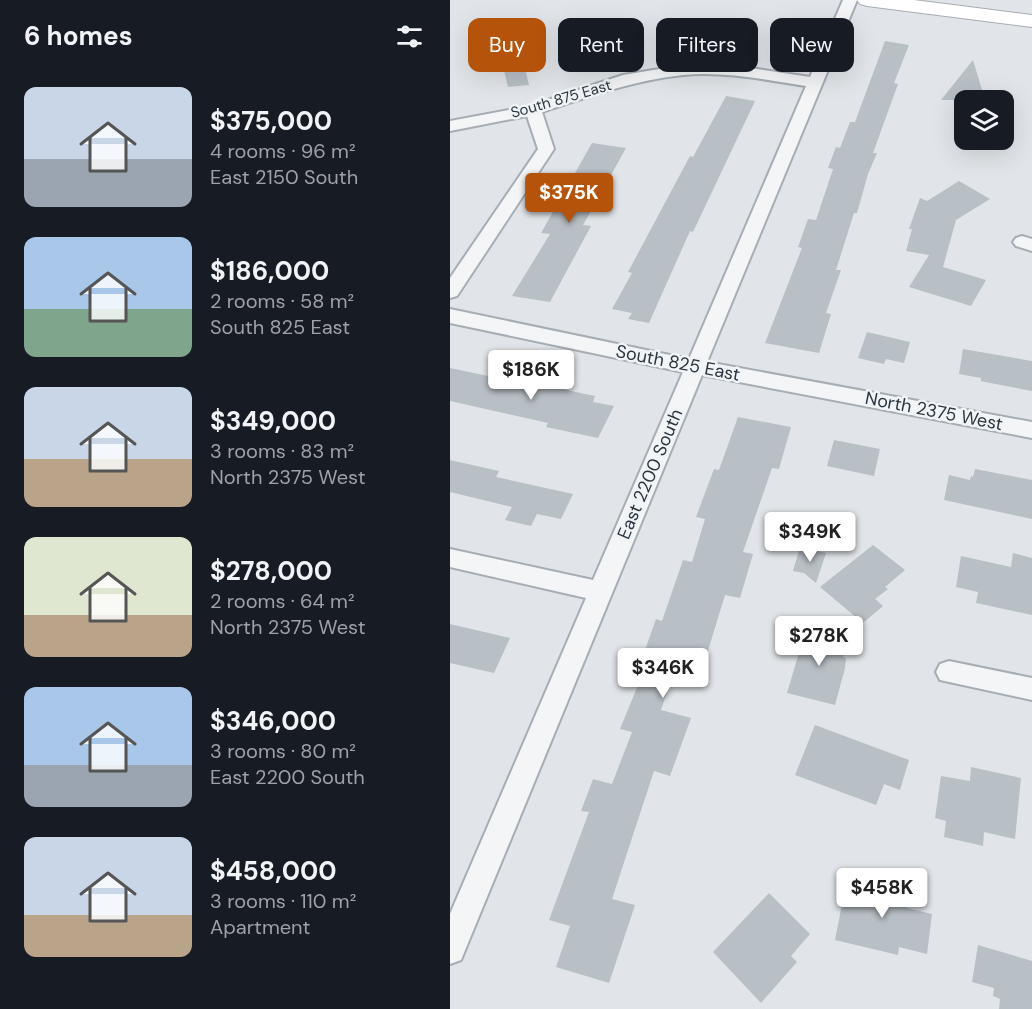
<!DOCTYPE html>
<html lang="en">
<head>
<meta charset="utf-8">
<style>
	:root { --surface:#171b24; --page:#242831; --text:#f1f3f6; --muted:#9ea1a6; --accent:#b45309 }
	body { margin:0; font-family:"DM Sans",sans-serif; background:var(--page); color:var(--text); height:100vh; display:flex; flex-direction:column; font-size:22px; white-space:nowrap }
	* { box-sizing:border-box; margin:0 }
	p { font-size:20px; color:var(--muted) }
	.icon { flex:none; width:33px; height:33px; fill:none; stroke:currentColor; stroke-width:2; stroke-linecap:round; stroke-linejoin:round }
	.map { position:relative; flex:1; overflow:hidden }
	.sheet { display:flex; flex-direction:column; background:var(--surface); width:450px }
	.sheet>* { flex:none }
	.top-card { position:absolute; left:18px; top:18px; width:474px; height:54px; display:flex; gap:12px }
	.tools { position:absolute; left:504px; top:90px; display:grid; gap:12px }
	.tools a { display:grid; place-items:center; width:60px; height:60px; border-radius:12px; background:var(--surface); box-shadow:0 6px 24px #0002; font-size:30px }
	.price { position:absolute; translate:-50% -51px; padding:0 14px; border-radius:6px; background:#fff; color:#222; font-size:20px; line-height:39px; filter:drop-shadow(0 2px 3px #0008) }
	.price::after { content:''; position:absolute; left:50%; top:36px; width:18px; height:14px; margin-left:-9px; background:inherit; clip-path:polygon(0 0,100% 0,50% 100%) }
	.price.active { background:var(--accent); color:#fff }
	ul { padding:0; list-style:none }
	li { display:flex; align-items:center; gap:18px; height:150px; padding:0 24px }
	li span { display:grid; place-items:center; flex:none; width:168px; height:120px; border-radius:12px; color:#555 }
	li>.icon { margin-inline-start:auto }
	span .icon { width:72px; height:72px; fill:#fffc; stroke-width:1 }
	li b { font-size:26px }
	h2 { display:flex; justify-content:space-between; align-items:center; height:72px; padding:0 24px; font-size:26px }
	.chip { padding:0 21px; border-radius:12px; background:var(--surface); box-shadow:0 6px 24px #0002; font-size:21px; line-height:54px }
	.chip.active { background:var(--accent); color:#fff }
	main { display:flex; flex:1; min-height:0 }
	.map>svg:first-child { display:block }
	.building { fill:#b8bfc5 }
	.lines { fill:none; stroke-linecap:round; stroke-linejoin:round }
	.street-casing { stroke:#a6adb3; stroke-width:4 }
	.secondary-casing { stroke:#a6adb3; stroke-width:2 }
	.street { fill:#f3f5f7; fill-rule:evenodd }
	.secondary { fill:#fff; fill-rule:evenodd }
	.labels { text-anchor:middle; stroke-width:5; stroke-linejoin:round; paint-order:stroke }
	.far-street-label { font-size:15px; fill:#2a353f; stroke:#f0f4f6 }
	.street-label { font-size:18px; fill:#2a353f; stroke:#f0f4f6 }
</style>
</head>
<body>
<main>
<section class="sheet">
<h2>6 homes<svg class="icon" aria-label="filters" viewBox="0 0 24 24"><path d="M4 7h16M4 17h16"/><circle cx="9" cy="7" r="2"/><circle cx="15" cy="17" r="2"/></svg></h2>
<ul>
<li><span style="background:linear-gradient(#c9d6e8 60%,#9aa5b1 0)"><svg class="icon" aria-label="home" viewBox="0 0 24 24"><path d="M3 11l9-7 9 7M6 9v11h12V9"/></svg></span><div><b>$375,000</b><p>4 rooms · 96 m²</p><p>East 2150 South</p></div></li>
<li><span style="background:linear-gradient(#a9c7e8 60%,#7fa58c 0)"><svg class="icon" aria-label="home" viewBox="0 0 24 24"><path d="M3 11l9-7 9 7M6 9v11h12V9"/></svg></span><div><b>$186,000</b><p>2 rooms · 58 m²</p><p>South 825 East</p></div></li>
<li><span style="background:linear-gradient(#c9d6e8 60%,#b9a48a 0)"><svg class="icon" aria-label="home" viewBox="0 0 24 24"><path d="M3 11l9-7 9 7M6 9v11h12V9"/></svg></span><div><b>$349,000</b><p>3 rooms · 83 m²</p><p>North 2375 West</p></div></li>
<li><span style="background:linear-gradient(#dfe7d0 65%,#b9a48a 0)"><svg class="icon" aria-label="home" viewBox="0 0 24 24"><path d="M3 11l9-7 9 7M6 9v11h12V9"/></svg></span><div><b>$278,000</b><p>2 rooms · 64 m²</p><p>North 2375 West</p></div></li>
<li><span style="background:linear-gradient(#a9c7e8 65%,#9aa5b1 0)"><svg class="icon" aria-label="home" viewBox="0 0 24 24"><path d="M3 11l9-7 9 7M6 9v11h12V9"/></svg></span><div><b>$346,000</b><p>3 rooms · 80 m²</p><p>East 2200 South</p></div></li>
<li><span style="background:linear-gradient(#c9d6e8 65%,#b9a48a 0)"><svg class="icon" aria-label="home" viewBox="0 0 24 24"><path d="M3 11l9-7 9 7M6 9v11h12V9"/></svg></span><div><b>$458,000</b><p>3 rooms · 110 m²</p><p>Apartment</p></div></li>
</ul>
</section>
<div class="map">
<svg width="582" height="1009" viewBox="0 0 582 1009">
	<rect width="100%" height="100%" fill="#e1e5e9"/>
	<g class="building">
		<path d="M248 24 285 25 283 45 245 44Z"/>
		<path d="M435 41 459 45 444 83 448 84 423 153H427L418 174 407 213H404L386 270H391L376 313 381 314 369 353 315 343 352 248 348 247 358 219 366 220 383 169 378 168 386 147 390 148 400 122H405Z"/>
		<path d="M523 60 535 100H491Z"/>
		<path d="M74 64 79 85 58 87 53 67Z"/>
		<path d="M276 96 305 101 243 232 240 231 199 323 178 319 182 313 162 309 182 273 178 272 240 156 243 157Z"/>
		<path d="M142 143 176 148 133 225 141 226 100 302 62 296 100 234 91 233Z"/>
		<path d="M509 181 540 199 506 220 493 267 536 280 521 306 459 287 479 255 456 251 462 229H459L470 198 477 201Z"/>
		<path d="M417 332 460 342 454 363 436 359 434 364 408 358Z"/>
		<path d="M513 349 582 361V391L535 382 531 381V378L509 374Z"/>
		<path d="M0 368 38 376 41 372 85 381 83 383 145 396 143 402 164 406 148 438 96 427 98 423 0 401Z"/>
		<path d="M288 417 341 427 329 469 322 468 293 552 303 554 290 598 275 595 249 680 223 674 211 710 241 718 220 776 204 771 162 899 185 905 159 983 106 967 120 926 99 920 139 812 131 811 143 779 162 784 182 732 170 729 195 668 189 667 206 619 212 621 233 560 242 562 255 519 246 517 264 469 269 470Z"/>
		<path d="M384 440 430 449 424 476 377 466Z"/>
		<path d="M0 460 49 471 46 477 123 494 111 519 87 514 81 526 55 520 62 507 0 492Z"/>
		<path d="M525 469 582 480V519L494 500 499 475 520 480 521 476 523 477Z"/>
		<path d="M423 545 455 570 435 587 438 589 425 599 433 606 413 623 370 587Z"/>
		<path d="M350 547 376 553 366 583 354 573 343 571Z"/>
		<path d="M563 553 582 558V615L526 603 528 592 506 587 511 556 561 567Z"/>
		<path d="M0 624 60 638 44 673 0 663Z"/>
		<path d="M356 629 398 639 393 657 396 658 395 668 385 705 337 693Z"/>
		<path d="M365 725 459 760 450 790 434 784 426 805 345 775Z"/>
		<path d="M521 767 571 778 565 839 534 832 533 846 494 837 496 821 485 818 491 776 520 781Z"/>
		<path d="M415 871 445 878 442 894 458 897 457 908 482 914 477 954 449 947 448 955 385 940 395 889 411 893Z"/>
		<path d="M319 893 360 934 341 956 347 962 311 1003 263 952Z"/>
		<path d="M528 945 582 961V1009H549L550 999 543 996 544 988 522 982Z"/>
	</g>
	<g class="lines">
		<defs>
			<g id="street">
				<path d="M393 0H407L257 362 582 422V438L252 375 11 960 0 964V914L136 598 0 567V549L143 580 233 372 0 323V309L239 359 356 86C316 80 274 71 233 75 184 80 138 97 92 112L104 149 7 296 0 298V278L88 149 77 116 0 131V121L80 106 173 75 234 65H280L360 77Z"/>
				<path d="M572 236 582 239V251L566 246 563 242 566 238Z"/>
				<path d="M499 661 582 678V700L490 680 486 672 490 664Z"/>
			</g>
			<path id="secondary" d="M407 0H464L582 15V27L417 6 410 4Z"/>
		</defs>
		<use href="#street" class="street-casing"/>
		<use href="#secondary" class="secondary-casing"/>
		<use href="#street" class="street"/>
		<use href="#secondary" class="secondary"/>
	</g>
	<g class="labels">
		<g class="far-street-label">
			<text transform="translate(111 99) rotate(-16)" y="5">South 875 East</text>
		</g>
		<g class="street-label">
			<text transform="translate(228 363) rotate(11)" y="6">South 825 East</text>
			<text transform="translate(484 411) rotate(11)" y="6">North 2375 West</text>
			<text transform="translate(200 474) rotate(-67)" y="6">East 2200 South</text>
		</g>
	</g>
</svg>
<div class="tools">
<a><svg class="icon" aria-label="layers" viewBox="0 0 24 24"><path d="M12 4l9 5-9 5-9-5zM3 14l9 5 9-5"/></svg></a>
</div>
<b class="price active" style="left:119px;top:224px">$375K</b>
<b class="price" style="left:81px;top:401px">$186K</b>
<b class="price" style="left:360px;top:563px">$349K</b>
<b class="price" style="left:369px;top:667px">$278K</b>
<b class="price" style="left:213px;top:699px">$346K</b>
<b class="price" style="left:432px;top:919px">$458K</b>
<div class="top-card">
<a class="chip active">Buy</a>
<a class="chip">Rent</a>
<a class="chip">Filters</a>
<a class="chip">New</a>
</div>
</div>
</main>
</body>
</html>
